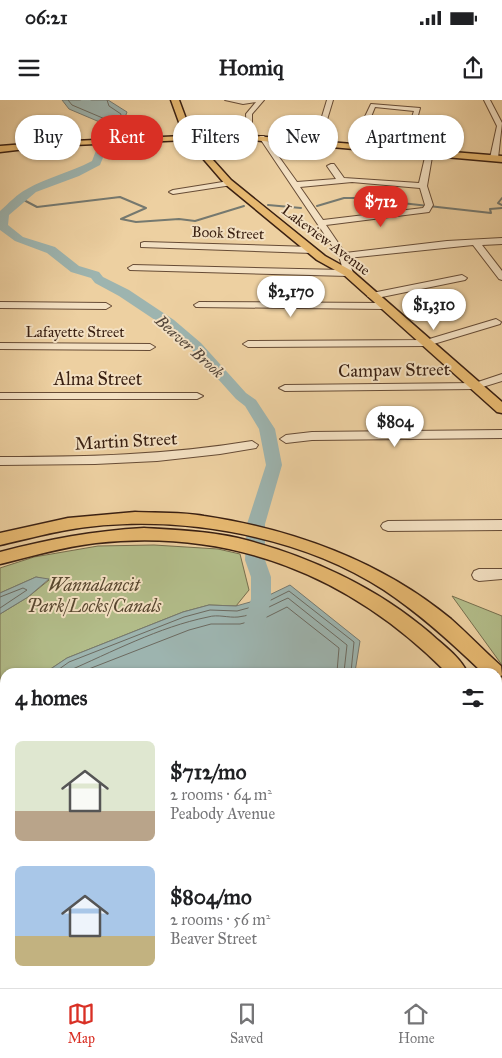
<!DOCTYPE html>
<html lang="en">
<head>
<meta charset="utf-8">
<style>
	:root { --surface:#fff; --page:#f2f2f2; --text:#202124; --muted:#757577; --line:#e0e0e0; --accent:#d93025 }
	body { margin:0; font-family:"IM FELL Great Primer",serif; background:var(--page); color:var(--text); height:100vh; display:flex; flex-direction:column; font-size:19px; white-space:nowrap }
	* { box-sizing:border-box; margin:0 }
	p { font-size:16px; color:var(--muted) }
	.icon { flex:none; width:28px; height:28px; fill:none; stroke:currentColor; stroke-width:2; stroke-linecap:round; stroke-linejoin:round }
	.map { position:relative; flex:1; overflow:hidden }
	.sheet { position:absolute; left:0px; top:568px; width:502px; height:321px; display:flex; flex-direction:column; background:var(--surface); border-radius:15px 15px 0 0; box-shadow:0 1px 4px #0004 }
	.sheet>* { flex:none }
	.top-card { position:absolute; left:15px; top:15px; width:472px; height:45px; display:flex; gap:10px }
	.price { position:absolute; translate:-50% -42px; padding:0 11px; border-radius:18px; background:#fff; color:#222; font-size:16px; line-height:32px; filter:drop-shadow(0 1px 2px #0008) }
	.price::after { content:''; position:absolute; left:50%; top:30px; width:15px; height:11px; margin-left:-8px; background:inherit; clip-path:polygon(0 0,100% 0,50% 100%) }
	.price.on { background:var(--accent); color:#fff }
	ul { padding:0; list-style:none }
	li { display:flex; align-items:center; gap:15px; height:125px; padding:0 15px }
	li span { display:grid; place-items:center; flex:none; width:140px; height:100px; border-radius:8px; color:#555 }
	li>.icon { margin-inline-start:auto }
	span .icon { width:60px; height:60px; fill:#fffc; stroke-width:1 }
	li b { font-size:21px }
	h2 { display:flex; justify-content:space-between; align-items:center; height:60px; padding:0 15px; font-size:21px }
	.chip { padding:0 18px; border-radius:22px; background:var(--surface); box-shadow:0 1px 4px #0004; font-size:18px; line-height:45px }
	.chip.on { background:var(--accent); color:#fff }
	.status { display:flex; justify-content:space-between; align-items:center; height:35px; padding:0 25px; background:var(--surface); direction:ltr }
	.status svg { height:14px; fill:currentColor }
	header { display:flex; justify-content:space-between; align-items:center; height:65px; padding:0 15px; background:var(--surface); font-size:22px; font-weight:800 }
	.dock { display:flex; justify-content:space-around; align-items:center; height:70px; border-top:1px solid var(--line); background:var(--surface); font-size:14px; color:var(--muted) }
	.dock a { display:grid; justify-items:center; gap:2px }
	.dock .on { color:var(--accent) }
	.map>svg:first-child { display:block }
	.green { fill:#b2bc89; stroke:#766e4e }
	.water { fill:#9db4af; stroke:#757970 }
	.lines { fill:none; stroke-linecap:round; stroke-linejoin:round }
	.shore { stroke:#6c6a60; stroke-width:1 }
	.stream { stroke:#757970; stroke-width:2 }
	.river { fill:#9db4af; fill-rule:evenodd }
	.minor-casing { stroke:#674c36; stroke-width:2 }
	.major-casing { stroke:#3a2012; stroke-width:3 }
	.minor { fill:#f3e0c2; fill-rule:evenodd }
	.major { fill:#e6b870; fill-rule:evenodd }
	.labels { text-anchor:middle; stroke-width:4; stroke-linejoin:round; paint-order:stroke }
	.far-street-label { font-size:15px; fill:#3a2012; stroke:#f3e0c2 }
	.far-water-label { font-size:16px; font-style:italic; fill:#534539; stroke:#f3e0c2 }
	.street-label { font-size:18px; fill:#3a2012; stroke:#f3e0c2 }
	.park-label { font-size:18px; font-style:italic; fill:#584730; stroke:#f3e0c2 }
</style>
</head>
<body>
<div class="status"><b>06:21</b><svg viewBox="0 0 49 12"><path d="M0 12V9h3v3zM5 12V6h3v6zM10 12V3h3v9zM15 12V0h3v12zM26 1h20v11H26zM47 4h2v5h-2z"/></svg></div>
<header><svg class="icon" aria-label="menu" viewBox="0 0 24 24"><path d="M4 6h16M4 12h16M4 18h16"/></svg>Homiq<svg class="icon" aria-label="share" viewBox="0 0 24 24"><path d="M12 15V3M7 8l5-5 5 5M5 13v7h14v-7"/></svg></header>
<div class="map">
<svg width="502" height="888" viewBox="0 0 502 888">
	<rect width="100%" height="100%" fill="#edd0a1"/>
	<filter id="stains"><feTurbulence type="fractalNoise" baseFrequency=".004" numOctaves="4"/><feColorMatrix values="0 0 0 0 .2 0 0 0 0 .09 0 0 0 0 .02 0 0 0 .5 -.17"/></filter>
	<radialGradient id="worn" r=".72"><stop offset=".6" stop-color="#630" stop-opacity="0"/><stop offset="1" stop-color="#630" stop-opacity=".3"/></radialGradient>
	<g class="green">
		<path d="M154 445 218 449 240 454 249 490 236 506 209 505 183 512 67 558 46 572H5V613L0 618V514L28 497 49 480 36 477 0 493V468L34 457 98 446Z"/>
		<path d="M452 496 502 516V565Z"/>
	</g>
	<g class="water">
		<path d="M62 0H108L127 12 124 20 127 25 126 33 100 34 102 23 69 9Z"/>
		<path d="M36 477 49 479 28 497 0 514V493Z"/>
		<path d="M290 485 360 541 355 572H46L67 558 183 512 209 505 236 506 261 499Z"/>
		<path d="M5 613V884H479L482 888H0V619Z"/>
	</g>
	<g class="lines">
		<g class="shore">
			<path d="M68 0 72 5 105 19 108 29H118L121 27 119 20 121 14 109 6 107 0"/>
			<path d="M0 497 23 488 27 490 0 508"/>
			<path d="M55 572 69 562 184 517 210 510 237 511 263 504 289 491 354 542 351 572"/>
			<path d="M66 572C112 552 159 527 208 517 218 514 228 518 238 517 256 515 272 505 288 498L347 545 344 572"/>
			<path d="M81 572 189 530 211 524H240L267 517 287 507 339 548 337 572"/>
		</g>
		<g class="stream">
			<path d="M20 98 37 107 120 97 146 108 121 119 136 122 179 119 195 121 244 106"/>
			<path d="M502 98 498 103 502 105"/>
			<path d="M268 105 301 108"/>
			<path d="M317 106 344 98H357L491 113 490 109 502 108"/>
		</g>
		<path class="river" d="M80 0H90L116 18 117 23 100 65 79 76 36 92 9 115 8 125 23 137 55 147 79 166 99 172 103 177 129 190 174 220 201 243 246 293 256 300 275 329 282 365 265 424V460L271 477V499L253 572H231L251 499V477L245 460 247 424 266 365 259 329 245 306 236 299 191 249 164 226 119 196 95 183 91 178 71 172 47 153 15 141 0 130V111C9 103 17 94 27 89 46 78 71 72 92 61L108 19Z"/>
		<defs>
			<g id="minor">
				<path d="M225 0H264L252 14V37L247 36 246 14 256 2 243 4Z"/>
				<path d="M327 0H333L320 43 317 45 314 43Z"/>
				<path d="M484 0H490L502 23 498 58 494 60 490 58 497 26Z"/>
				<path d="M371 4 420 8 408 52 401 50 414 11 375 7 359 46 353 47 351 46Z"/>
				<path d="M260 36H264L297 82 336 79 327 66 331 64H334L344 78 419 83 426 53 433 51 427 86 433 105 429 112 326 125 345 153 447 141 502 138V144L482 145 502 171V180L499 179 473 145 348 158 353 173 348 176 130 170 128 168 133 165 343 170 339 156 259 37ZM352 82 420 88 425 105 423 108 323 120 300 87Z"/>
				<path d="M229 81 233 83 232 85 173 94 169 92 173 90Z"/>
				<path d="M144 142 312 147 316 150 312 153 141 147V143Z"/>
				<path d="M462 175 467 178 465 180 372 199 367 196 372 193Z"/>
				<path d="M0 202 106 203 111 206 106 209 0 208Z"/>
				<path d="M199 202 383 203 388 206 383 209 196 207 194 205Z"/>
				<path d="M496 219 501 222 500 224 427 246 248 247 243 244 248 241 426 240Z"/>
				<path d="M0 243 150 244 155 247 150 250 0 249Z"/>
				<path d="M502 274V281L476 289 285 291 279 288 285 285 475 283Z"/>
				<path d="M0 293H197L203 296 197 299H0Z"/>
				<path d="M502 330V338L312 340 286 343 280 339 286 335 312 332Z"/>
				<path d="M252 341 258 345 256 348 220 354 157 361 95 364 0 365V357C85 357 168 355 252 341Z"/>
				<path d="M502 420V430L388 431 383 429 381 426 383 423 388 421Z"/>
				<path d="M479 469H502V479L479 481 474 479 472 475 474 471Z"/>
			</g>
			<g id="major">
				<path d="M171 0H179L192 35 228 34 502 56V62L228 38 195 40 231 80 325 156 352 171 502 302V313L497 312 344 175 317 160 225 84 187 40 51 46 0 52V46L51 42 184 36Z"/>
				<path d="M135 412C158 413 182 412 204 416 292 429 381 461 451 519 468 534 484 551 501 566L502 575 498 579V572H482C451 542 420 514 384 490 297 433 168 412 67 430 44 434 22 440 0 445V433L68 418Z"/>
				<path d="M144 428C175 430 207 431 238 438 307 455 377 487 431 534 443 545 460 557 467 572H446C351 476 232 428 96 443 63 447 32 456 0 464V452C50 439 92 431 144 428Z"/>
				<path d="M498 606 502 608V629L498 627Z"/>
			</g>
		</defs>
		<use href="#minor" class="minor-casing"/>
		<use href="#major" class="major-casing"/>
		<use href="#minor" class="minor"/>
		<use href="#major" class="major"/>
	</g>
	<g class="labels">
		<g class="far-street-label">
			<text transform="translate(228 133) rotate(2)" y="5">Book Street</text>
			<text transform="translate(326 140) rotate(37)" y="5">Lakeview Avenue</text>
			<text x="75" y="237">Lafayette Street</text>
		</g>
		<g class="far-water-label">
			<text transform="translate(190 246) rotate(42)" y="6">Beaver Brook</text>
		</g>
		<g class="street-label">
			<text transform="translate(394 270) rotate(-1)" y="6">Campaw Street</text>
			<text x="98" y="285">Alma Street</text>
			<text transform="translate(126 341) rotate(-3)" y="6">Martin Street</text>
		</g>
		<g class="park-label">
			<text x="94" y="491">Wannalancit<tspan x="94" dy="21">Park/Locks/Canals</tspan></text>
		</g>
	</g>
	<rect width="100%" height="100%" filter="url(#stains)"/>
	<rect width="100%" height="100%" fill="url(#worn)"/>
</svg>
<b class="price on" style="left:381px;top:128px">$712</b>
<b class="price" style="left:291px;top:218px">$2,170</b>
<b class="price" style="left:434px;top:231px">$1,310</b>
<b class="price" style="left:395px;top:348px">$804</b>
<div class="top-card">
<a class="chip">Buy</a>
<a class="chip on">Rent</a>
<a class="chip">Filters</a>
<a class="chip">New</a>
<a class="chip">Apartment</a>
</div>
<section class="sheet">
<h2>4 homes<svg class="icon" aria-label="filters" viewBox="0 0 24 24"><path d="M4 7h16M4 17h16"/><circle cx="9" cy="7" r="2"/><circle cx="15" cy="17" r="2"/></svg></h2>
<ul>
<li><span style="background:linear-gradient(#dfe7d0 70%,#b9a48a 0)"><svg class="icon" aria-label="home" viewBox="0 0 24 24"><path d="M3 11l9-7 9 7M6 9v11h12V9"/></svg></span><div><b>$712/mo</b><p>2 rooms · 64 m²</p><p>Peabody Avenue</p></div></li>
<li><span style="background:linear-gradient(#a9c7e8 70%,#c2b280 0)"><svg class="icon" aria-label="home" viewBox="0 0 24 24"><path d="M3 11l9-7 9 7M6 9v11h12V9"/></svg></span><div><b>$804/mo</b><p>2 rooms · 56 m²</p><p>Beaver Street</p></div></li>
</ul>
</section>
</div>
<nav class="dock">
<a class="on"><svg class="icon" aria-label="map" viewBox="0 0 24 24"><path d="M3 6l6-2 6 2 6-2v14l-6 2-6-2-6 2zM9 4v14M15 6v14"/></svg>Map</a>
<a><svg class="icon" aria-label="saved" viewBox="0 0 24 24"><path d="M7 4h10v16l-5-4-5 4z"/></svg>Saved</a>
<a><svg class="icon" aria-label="home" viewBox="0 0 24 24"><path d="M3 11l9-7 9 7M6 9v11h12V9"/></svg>Home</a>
</nav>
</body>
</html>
